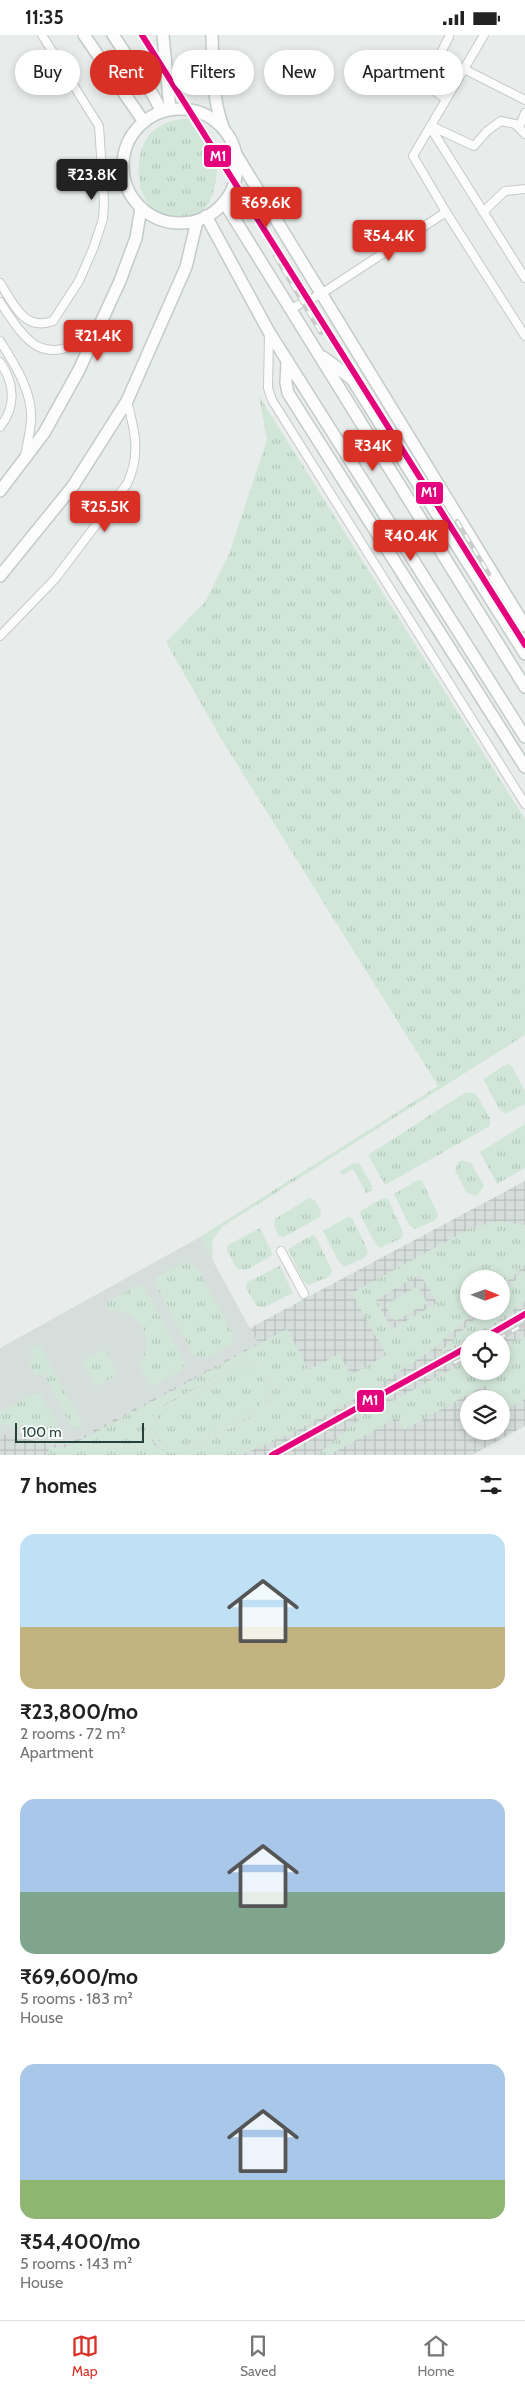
<!DOCTYPE html>
<html lang="en">
<head>
<meta charset="utf-8">
<style>
	:root { --surface:#fff; --page:#f2f2f2; --text:#222; --muted:#767676; --line:#e0e0e0; --accent:#d93025 }
	body { margin:0; font-family:Cabin,sans-serif; background:var(--page); color:var(--text); height:100vh; display:flex; flex-direction:column; font-size:19px; white-space:nowrap }
	* { box-sizing:border-box; margin:0 }
	p { font-size:16px; color:var(--muted) }
	.icon { flex:none; width:28px; height:28px; fill:none; stroke:currentColor; stroke-width:2; stroke-linecap:round; stroke-linejoin:round }
	.map { position:relative; height:1420px; overflow:hidden }
	.drawer { display:flex; flex-direction:column; background:var(--surface); flex:1 }
	.drawer>* { flex:none }
	.guide { position:absolute; left:15px; top:15px; width:495px; height:45px; display:flex; gap:10px }
	.needle { width:32px; rotate:91deg }
	.fabs { position:absolute; left:460px; top:1235px; display:grid; gap:10px }
	.fabs a { display:grid; place-items:center; width:50px; height:50px; border-radius:50%; background:var(--surface); box-shadow:0 2px 8px #0003; font-size:25px }
	.scale { position:absolute; left:15px; bottom:12px; width:129px; box-sizing:border-box; padding-left:5px; border:2px solid #24423a; border-top:0; font-size:14px; line-height:18px; white-space:nowrap; color:#24423a; -webkit-text-stroke:4px #f7fbf9; paint-order:stroke }
	.price { position:absolute; translate:-50% -42px; padding:0 11px; border-radius:5px; background:var(--accent); color:#fff; font-size:16px; line-height:32px; filter:drop-shadow(0 1px 2px #0008) }
	.price::after { content:''; position:absolute; left:50%; top:30px; width:15px; height:11px; margin-left:-8px; background:inherit; clip-path:polygon(0 0,100% 0,50% 100%) }
	.price.selected { background:#222; color:#fff }
	ul { padding:0; list-style:none }
	li { display:grid; align-content:center; gap:10px; height:265px; padding:0 20px }
	li span { display:grid; place-items:center; height:155px; border-radius:15px; color:#555 }
	li>.icon { margin-inline-start:auto }
	span .icon { width:90px; height:90px; fill:#fffc; stroke-width:1 }
	li b { font-size:21px }
	h2 { display:flex; justify-content:space-between; align-items:center; height:60px; padding:0 20px; font-size:21px }
	.pill { padding:0 18px; border-radius:22px; background:var(--surface); box-shadow:0 2px 8px #0003; font-size:18px; line-height:45px }
	.pill.selected { background:var(--accent); color:#fff }
	.status { display:flex; justify-content:space-between; align-items:center; height:35px; padding:0 25px; background:var(--surface); direction:ltr }
	.status svg { height:14px; fill:currentColor }
	.tab-bar { display:flex; justify-content:space-around; align-items:center; height:70px; border-top:1px solid var(--line); background:var(--surface); font-size:14px; color:var(--muted) }
	.tab-bar a { display:grid; justify-items:center; gap:2px }
	.tab-bar .selected { color:var(--accent) }
	.map>svg:first-child { display:block }
	.built { fill:#d6dedb }
	.industrial { fill:url(#industrial-grid); fill-rule:evenodd }
	.grass { fill:url(#grass-tufts); fill-rule:evenodd }
	.pitch { fill:#d1e6d8; fill-rule:evenodd }
	.lines { fill:none; stroke-linecap:round; stroke-linejoin:round }
	.street-casing { stroke:#c5cac8; stroke-width:10 }
	.secondary-casing { stroke:#c3cbc8; stroke-width:14 }
	.street { stroke:#fcfcfc; stroke-width:8 }
	.secondary { stroke:#fcfcfc; stroke-width:11 }
	.rail-casing { stroke:#c9cdcc; stroke-width:4.5 }
	.rail { stroke:#f7fbf9; stroke-width:2.5; stroke-dasharray:8; stroke-linecap:butt }
	.metro-1-casing { stroke:#f7fbf9; stroke-width:10 }
	.metro-1 { stroke:#e5007d; stroke-width:6 }
	.line-badge { stroke:#f7fbf9; stroke-width:2 }
	.badge-label { font-size:14px; text-anchor:middle; font-weight:bold; fill:#fff }
</style>
</head>
<body>
<div class="status"><b>11:35</b><svg viewBox="0 0 49 12"><path d="M0 12V9h3v3zM5 12V6h3v6zM10 12V3h3v9zM15 12V0h3v12zM26 1h20v11H26zM47 4h2v5h-2z"/></svg></div>
<div class="map">
<svg width="525" height="1420" viewBox="0 0 525 1420">
	<defs>
		<pattern id="industrial-grid" width="8" height="8" patternUnits="userSpaceOnUse" patternTransform="scale(1.25)"><rect width="8" height="8" fill="#d6dedb"/><path d="M0 4h8M4 0v8" fill="none" stroke="#b8c0bd"/></pattern>
		<pattern id="grass-tufts" width="24" height="20" patternUnits="userSpaceOnUse" patternTransform="scale(1.25)"><rect width="24" height="20" fill="#d1e6d8"/><path d="M3 7l-1-3M5 7V3M7 7l1-3M15 17l-1-3M17 17v-4M19 17l1-3" fill="none" stroke="#b3c6ba"/></pattern>
	</defs>
	<rect width="100%" height="100%" fill="#e8edeb"/>
	<path class="built" d="M200 1202 258 1308 71 1407 62 1410 50 1409 0 1398V1313Z"/>
	<path class="industrial" d="M525 1146V1391L472 1420H0V1398L50 1409 62 1410 71 1407 258 1308 250 1293ZM469 1244H501V1276H469ZM469 1304H501V1336H469ZM469 1364H501V1396H469Z"/>
	<g class="grass">
		<path d="M193 83C197 86 203 89 206 92 222 110 220 158 204 175 194 185 176 184 164 180 134 171 132 118 151 98 163 86 178 84 193 83Z"/>
		<path d="M259 361 525 784V1000L222 1192 212 1206 213 1226 200 1202 438 1051 220 702 166 607 205 567 229 519 267 405Z"/>
		<path d="M507 1029 511 1030 525 1056V1069L505 1079 500 1075 483 1044Z"/>
		<path d="M466 1057 476 1059 490 1083V1091L385 1150 368 1120Z"/>
		<path d="M525 1089V1133L497 1149 480 1117Z"/>
		<path d="M462 1125 471 1128 484 1151 477 1161 467 1158 455 1136 458 1127Z"/>
		<path d="M354 1128 360 1129 372 1151V1155L366 1158 353 1134 342 1140 340 1136Z"/>
		<path d="M418 1145 422 1146 438 1179 436 1185 415 1194 409 1190 394 1159Z"/>
		<path d="M309 1163 315 1165 321 1177 320 1182 284 1202 279 1201 274 1191 275 1184Z"/>
		<path d="M383 1163 388 1164 403 1197 402 1203 380 1213 375 1208 359 1177Z"/>
		<path d="M348 1182 352 1183 368 1216 366 1222 345 1232 339 1227 323 1196Z"/>
		<path d="M498 1186 525 1190V1230L501 1252V1244H469V1276H476L433 1314 373 1354 286 1401 240 1420H48L49 1412 62 1413 72 1410 287 1294 309 1335 339 1319 351 1340 386 1320 352 1258 471 1193ZM420 1239 437 1268 392 1294 376 1265ZM249 1328 257 1330 269 1341 273 1350 270 1367 256 1379 184 1418 158 1414 152 1407 149 1391 162 1371 234 1332Z"/>
		<path d="M260 1193 273 1220 246 1235 237 1234 227 1216 228 1210Z"/>
		<path d="M312 1200 316 1202 332 1235 330 1241 309 1250 303 1246 288 1214Z"/>
		<path d="M185 1227 197 1232 234 1301 231 1310 205 1324 193 1319 155 1249 157 1242Z"/>
		<path d="M280 1231 293 1258 265 1272 256 1271 246 1253 247 1247Z"/>
		<path d="M525 1236V1266L496 1287 436 1321 483 1276H501V1259Z"/>
		<path d="M137 1251H143L185 1327 182 1335 151 1352 139 1330C156 1306 141 1273 110 1276L106 1268Z"/>
		<path d="M525 1302V1364L501 1377V1364H493L485 1350 404 1395 398 1382 329 1420H317L362 1382 469 1325V1336H501V1311Z"/>
		<path d="M39 1309 83 1390 77 1394 71 1391 43 1338 36 1341 28 1326 34 1322 30 1314Z"/>
		<path d="M105 1314 118 1339 95 1352 82 1327Z"/>
		<path d="M243 1334C258 1334 267 1343 266 1359L259 1371 181 1413C159 1416 147 1397 160 1379Z"/>
		<path d="M40 1358 61 1394V1400L0 1389V1377L33 1359Z"/>
	</g>
	<g class="pitch">
		<path d="M418 1251 427 1268 395 1286 385 1270Z"/>
		<path d="M249 1328C273 1334 279 1356 264 1374L184 1418C157 1420 141 1399 155 1376L234 1332ZM243 1334C258 1334 267 1343 266 1359L259 1371 181 1413C159 1416 147 1397 160 1379Z"/>
	</g>
	<g class="lines">
		<defs>
			<g id="street">
				<path d="M484 0 413 121 446 177 525 301"/>
				<path d="M464 34 525 65"/>
				<path d="M446 64 428 51 426 47 449 2"/>
				<path d="M431 91 474 111 487 96 501 86 520 90 525 78"/>
				<path d="M517 91 525 99"/>
				<path d="M430 92 525 243"/>
				<path d="M483 177 505 156 525 154"/>
				<path d="M0 248C13 268 24 297 53 286L79 246 93 214 103 184 104 167 99 91 42 0"/>
				<path d="M0 267C29 311 42 331 94 300"/>
				<path d="M290 274 321 259 446 177"/>
				<path d="M269 299 268 353 272 365 525 769"/>
				<path d="M0 306C15 330 33 357 31 386 30 398 27 410 25 421"/>
				<path d="M0 327C15 349 16 372 0 392"/>
				<path d="M0 601 55 544 127 449C141 420 135 396 127 366"/>
				<path d="M281 1216 304 1259"/>
			</g>
			<g id="secondary">
				<path d="M84 0 144 87"/>
				<path d="M113 0 153 60 162 77"/>
				<path d="M163 0 170 74"/>
				<path d="M212 0C213 31 212 63 223 92"/>
				<circle cx="180" cy="131" r="57"/>
				<path d="M234 116 525 591"/>
				<path d="M224 167 525 652"/>
				<path d="M206 181 269 297 525 702"/>
				<path d="M323 322 352 344 525 619"/>
				<path d="M287 325 286 348 288 358 525 732"/>
				<path d="M0 456 44 398 79 335 120 246 136 203 141 173"/>
				<path d="M0 541 73 451 127 366 186 232 197 186"/>
			</g>
		</defs>
		<use href="#street" class="street-casing"/>
		<use href="#secondary" class="secondary-casing"/>
		<use href="#street" class="street"/>
		<use href="#secondary" class="secondary"/>
		<defs>
			<g id="rail">
				<path d="M275 221 321 298"/>
				<path d="M457 486 489 539"/>
				<path d="M450 490 525 610"/>
				<path d="M482 1304 525 1279"/>
				<path d="M498 1304 525 1289"/>
				<path d="M454 1328 469 1320"/>
				<path d="M272 1420 469 1311"/>
			</g>
		</defs>
		<use href="#rail" class="rail-casing"/>
		<use href="#rail" class="rail"/>
		<defs>
			<g id="metro-1">
				<path d="M142 0 525 610"/>
				<path d="M482 1304 525 1279"/>
				<path d="M272 1420 469 1311"/>
			</g>
		</defs>
		<use href="#metro-1" class="metro-1-casing"/>
		<use href="#metro-1" class="metro-1"/>
	</g>
	<g class="line-badge">
		<rect x="203" y="109" width="29" height="24" rx="5" fill="#e5007d"/>
		<rect x="415" y="446" width="29" height="24" rx="5" fill="#e5007d"/>
		<rect x="356" y="1354" width="29" height="24" rx="5" fill="#e5007d"/>
	</g>
	<g class="badge-label">
		<text x="218" y="126">M1</text>
		<text x="429" y="462">M1</text>
		<text x="370" y="1370">M1</text>
	</g>
</svg>
<div class="fabs">
<a><svg class="needle" viewBox="-14 -14 28 28"><path d="M0-13l5 13h-10z" fill="#e53935"/><path d="M0 13l5-13h-10z" fill="#767676"/></svg></a>
<a><svg class="icon" aria-label="locate" viewBox="0 0 24 24"><circle cx="12" cy="12" r="6"/><path d="M12 2v4M12 18v4M2 12h4M18 12h4"/></svg></a>
<a><svg class="icon" aria-label="layers" viewBox="0 0 24 24"><path d="M12 4l9 5-9 5-9-5zM3 14l9 5 9-5"/></svg></a>
</div>
<div class="scale">100 m</div>
<b class="price selected" style="left:92px;top:166px">₹23.8K</b>
<b class="price" style="left:266px;top:194px">₹69.6K</b>
<b class="price" style="left:389px;top:227px">₹54.4K</b>
<b class="price" style="left:98px;top:327px">₹21.4K</b>
<b class="price" style="left:373px;top:437px">₹34K</b>
<b class="price" style="left:105px;top:498px">₹25.5K</b>
<b class="price" style="left:411px;top:527px">₹40.4K</b>
<div class="guide">
<a class="pill">Buy</a>
<a class="pill selected">Rent</a>
<a class="pill">Filters</a>
<a class="pill">New</a>
<a class="pill">Apartment</a>
</div>
</div>
<section class="drawer">
<h2>7 homes<svg class="icon" aria-label="filters" viewBox="0 0 24 24"><path d="M4 7h16M4 17h16"/><circle cx="9" cy="7" r="2"/><circle cx="15" cy="17" r="2"/></svg></h2>
<ul>
<li><span style="background:linear-gradient(#bfe0f5 60%,#c2b280 0)"><svg class="icon" aria-label="home" viewBox="0 0 24 24"><path d="M3 11l9-7 9 7M6 9v11h12V9"/></svg></span><div><b>₹23,800/mo</b><p>2 rooms · 72 m²</p><p>Apartment</p></div></li>
<li><span style="background:linear-gradient(#a9c7e8 60%,#7fa58c 0)"><svg class="icon" aria-label="home" viewBox="0 0 24 24"><path d="M3 11l9-7 9 7M6 9v11h12V9"/></svg></span><div><b>₹69,600/mo</b><p>5 rooms · 183 m²</p><p>House</p></div></li>
<li><span style="background:linear-gradient(#a9c7e8 75%,#8fb573 0)"><svg class="icon" aria-label="home" viewBox="0 0 24 24"><path d="M3 11l9-7 9 7M6 9v11h12V9"/></svg></span><div><b>₹54,400/mo</b><p>5 rooms · 143 m²</p><p>House</p></div></li>
</ul>
</section>
<nav class="tab-bar">
<a class="selected"><svg class="icon" aria-label="map" viewBox="0 0 24 24"><path d="M3 6l6-2 6 2 6-2v14l-6 2-6-2-6 2zM9 4v14M15 6v14"/></svg>Map</a>
<a><svg class="icon" aria-label="saved" viewBox="0 0 24 24"><path d="M7 4h10v16l-5-4-5 4z"/></svg>Saved</a>
<a><svg class="icon" aria-label="home" viewBox="0 0 24 24"><path d="M3 11l9-7 9 7M6 9v11h12V9"/></svg>Home</a>
</nav>
</body>
</html>
